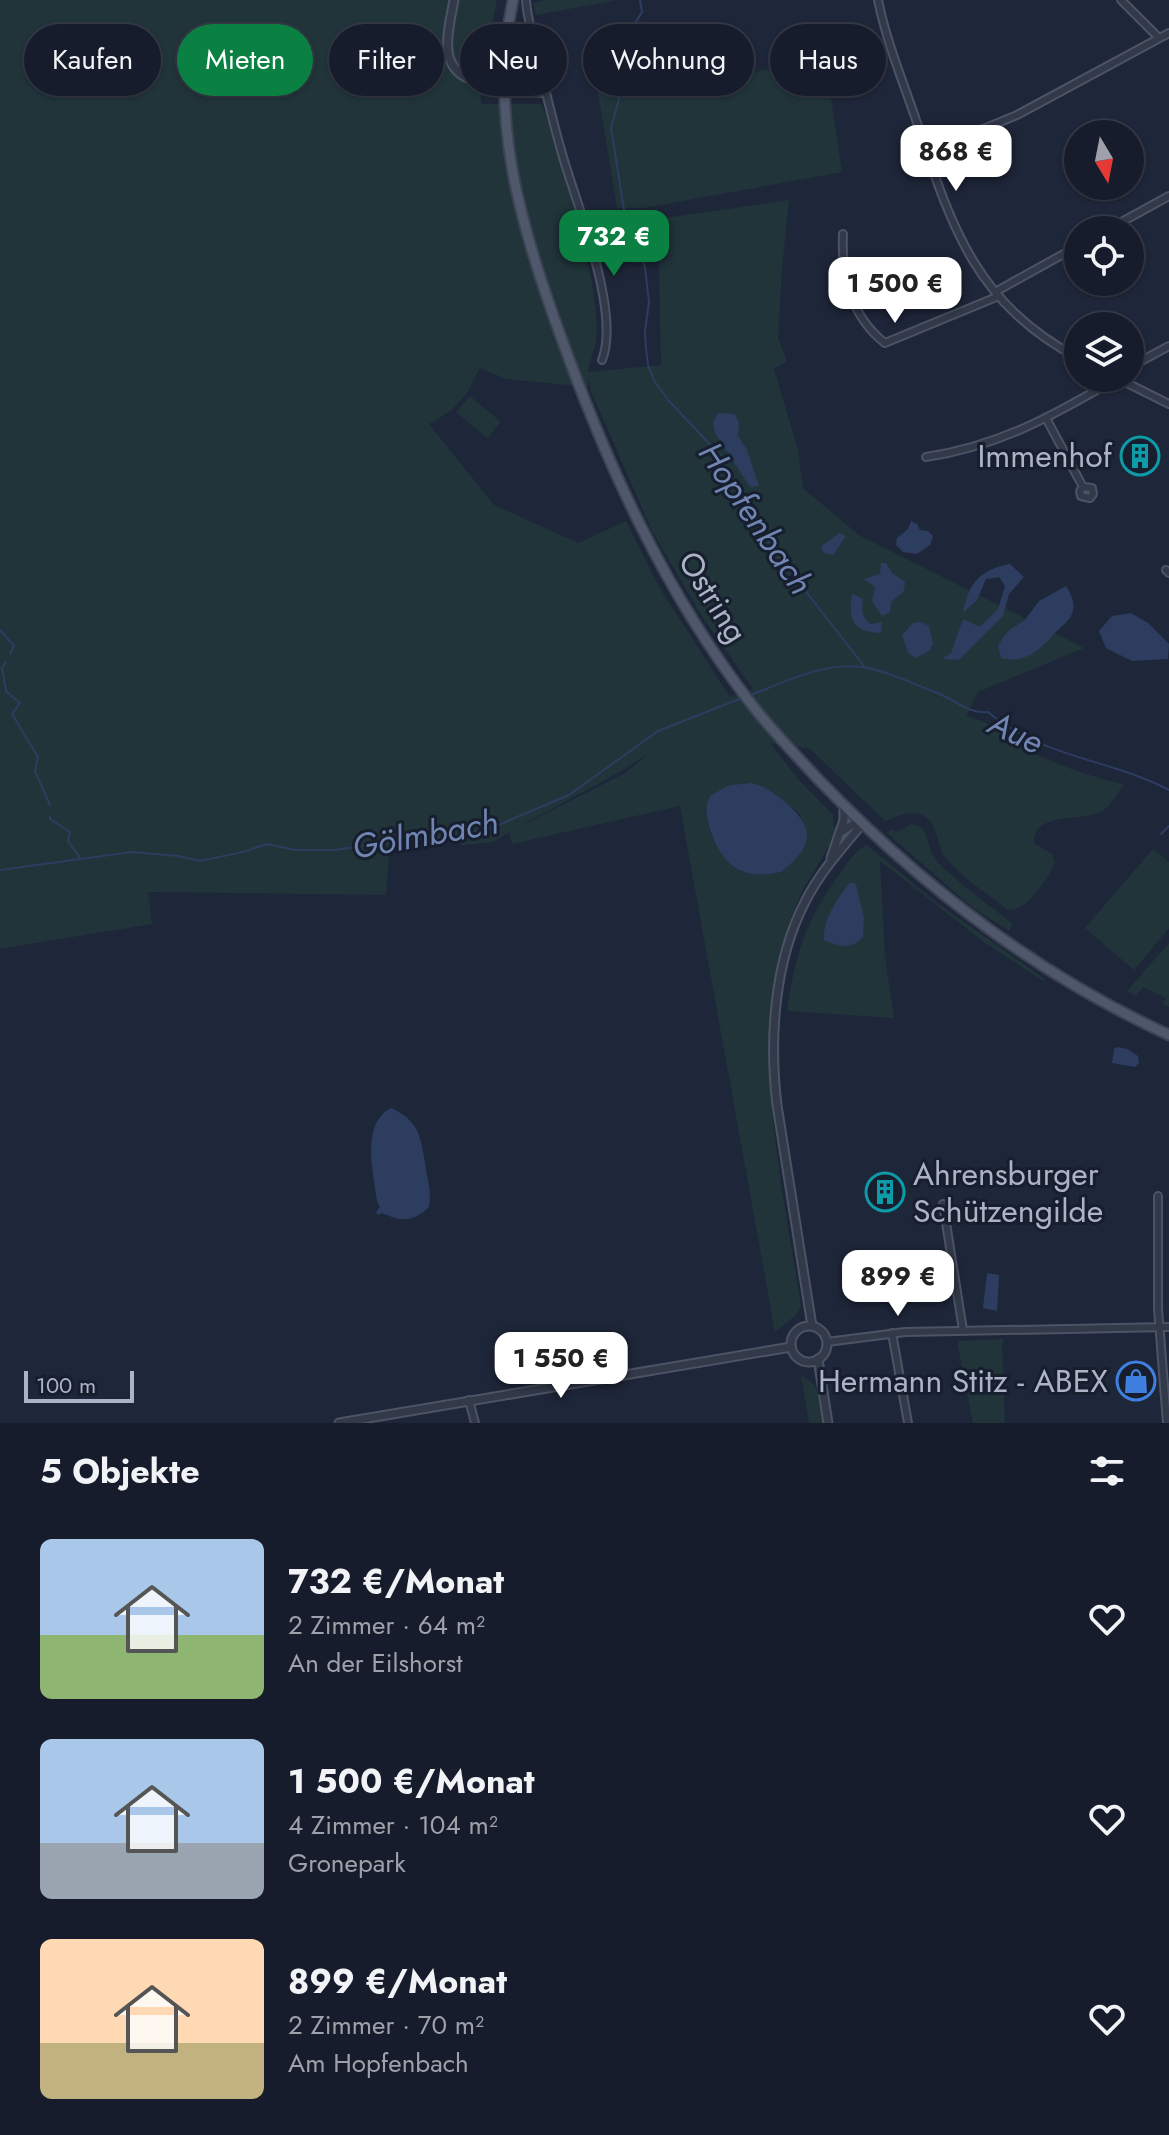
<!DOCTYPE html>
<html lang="de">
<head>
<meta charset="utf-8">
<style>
	:root { --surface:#161c2b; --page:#232937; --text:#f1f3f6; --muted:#9ea1a9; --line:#353a47; --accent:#0b8043 }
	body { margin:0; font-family:Jost,sans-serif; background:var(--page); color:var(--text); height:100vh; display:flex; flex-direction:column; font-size:30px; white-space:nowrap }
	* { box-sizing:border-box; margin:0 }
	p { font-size:26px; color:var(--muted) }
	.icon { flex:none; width:44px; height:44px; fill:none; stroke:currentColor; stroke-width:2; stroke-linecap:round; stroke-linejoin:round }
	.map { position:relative; height:1423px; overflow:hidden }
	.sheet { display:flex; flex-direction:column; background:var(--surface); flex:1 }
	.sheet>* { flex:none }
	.guide { position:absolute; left:24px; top:24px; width:1122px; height:72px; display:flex; gap:16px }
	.needle { width:52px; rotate:170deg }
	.controls { position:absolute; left:1064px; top:120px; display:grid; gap:16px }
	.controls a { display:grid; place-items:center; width:80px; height:80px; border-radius:50%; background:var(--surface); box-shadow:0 2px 6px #0004,0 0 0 2px var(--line); font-size:40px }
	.scale { position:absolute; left:24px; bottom:20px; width:110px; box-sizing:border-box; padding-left:8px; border:4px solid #acb3c7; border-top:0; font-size:22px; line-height:28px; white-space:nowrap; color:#acb3c7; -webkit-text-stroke:6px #171e2e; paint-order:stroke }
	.price { position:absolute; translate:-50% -68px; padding:0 18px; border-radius:16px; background:#fff; color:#222; font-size:26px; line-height:52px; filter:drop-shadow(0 2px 4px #0008) }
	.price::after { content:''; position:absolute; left:50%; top:48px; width:24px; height:18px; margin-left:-12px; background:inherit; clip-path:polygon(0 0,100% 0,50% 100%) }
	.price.on { background:var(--accent); color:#fff }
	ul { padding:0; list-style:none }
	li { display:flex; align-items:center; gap:24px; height:200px; padding:0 40px }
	li span { display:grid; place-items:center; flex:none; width:224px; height:160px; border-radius:12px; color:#555 }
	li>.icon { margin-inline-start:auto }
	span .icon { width:96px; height:96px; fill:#fffc; stroke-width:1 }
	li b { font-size:34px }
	h2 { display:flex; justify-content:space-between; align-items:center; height:96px; padding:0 40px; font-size:34px }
	.chip { padding:0 28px; border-radius:36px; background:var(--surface); box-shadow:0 2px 6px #0004,0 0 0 2px var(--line); font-size:28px; line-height:72px }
	.chip.on { background:var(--accent); color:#fff }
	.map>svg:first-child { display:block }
	.green { fill:#20343a; fill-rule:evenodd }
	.water { fill:#2d3d60 }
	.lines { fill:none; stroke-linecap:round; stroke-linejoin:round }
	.stream { stroke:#2d3d60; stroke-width:2 }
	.minor-casing { stroke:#4c5365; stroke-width:10 }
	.tertiary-casing { stroke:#4c5365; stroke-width:11 }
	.primary-casing { stroke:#3b4253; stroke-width:13 }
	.minor { stroke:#323949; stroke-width:6 }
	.tertiary { stroke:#323949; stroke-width:7 }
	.primary { stroke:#4f576a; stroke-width:9 }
	.labels { text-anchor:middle; stroke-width:6; stroke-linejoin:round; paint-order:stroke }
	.poi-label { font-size:32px; fill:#acb3c7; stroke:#171e2e; text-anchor:end }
	.street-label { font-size:32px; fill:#acb3c7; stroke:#171e2e }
	.water-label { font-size:34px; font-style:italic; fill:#7085b2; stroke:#171e2e }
</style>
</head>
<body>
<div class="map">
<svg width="1169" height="1423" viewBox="0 0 1169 1423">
	<rect width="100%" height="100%" fill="#1e2639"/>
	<g class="green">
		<path d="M0 0H497L480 85 481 104H541L546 114C565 184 594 257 597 330 597 344 590 359 588 372L661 365 658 219 789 200 782 268 778 338 787 361 774 369 798 450 803 488 859 535 1084 648 978 692 966 716C992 721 1009 742 1033 753 1061 766 1094 778 1124 784 1118 792 1112 804 1104 810 1084 824 1034 809 1034 843L1052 854 1055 863C1047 879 1028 911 1008 910 988 894 962 878 945 857 937 846 938 826 927 818 914 808 898 816 885 821L809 748 770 743 799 780 833 815V825L837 829C829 850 815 868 804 888 796 903 790 921 785 939 750 1055 784 1190 801 1307L796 1315 775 1332 680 806 512 844 509 832 494 842 462 845 453 839 390 844 386 895 148 892 152 924 0 949ZM480 368 506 379 588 387 589 375 590 388 599 389H590L652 531 701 615 753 689 730 697 659 587 626 521 578 543 494 505 429 424 452 410 467 393ZM648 754 625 773 511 831 620 772ZM751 783 775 794 800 814 804 846 781 872C732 883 714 854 705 810 721 791 725 784 751 783Z"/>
		<path d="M548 0H618L536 15 533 3Z"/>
		<path d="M739 38 747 73 778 68 831 99 842 172 644 208H617L596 80 619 59Z"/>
		<path d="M470 396 501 422 487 438 456 412Z"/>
		<path d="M911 824C930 825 926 844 934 857 943 872 996 910 1013 924L1009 931 973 908 887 833 891 829 898 832Z"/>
		<path d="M867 845 936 902 1045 979 1043 981 985 943 880 861 885 957 894 1018 787 1011C796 952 805 921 841 872 849 862 855 849 867 845Z"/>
		<path d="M1153 849 1169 862V928L1134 970 1085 928Z"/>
		<path d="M1169 943V1007L1163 1004 1166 998 1143 987 1136 996 1127 991Z"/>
		<path d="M1004 1339 1002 1348 1005 1423H973L957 1341Z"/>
		<path d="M801 1375 815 1385 825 1423H809Z"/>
	</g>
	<g class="water">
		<path d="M718 413 735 414 739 423 738 436 747 450 759 486 750 487 715 433 713 422Z"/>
		<path d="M911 521 917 524 920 530 928 531 933 536 930 545 917 554 903 552 896 545 897 538 908 529Z"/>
		<path d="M840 533 846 536 833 555 823 553 821 546Z"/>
		<path d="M881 563H886L892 573 905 582 904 591 891 602 890 612 882 616 872 601 875 587 864 579 880 574Z"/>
		<path d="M1010 564 1024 577 1009 594 1003 616 959 660 942 659 951 653 963 619 980 627 998 609 1005 586 999 577 986 579 977 600 963 613C969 582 980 570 1010 564Z"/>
		<path d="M1066 586C1070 593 1075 601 1073 610 1072 620 1061 626 1054 634 1039 651 1025 664 1001 658L998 645 1008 631 1025 620 1039 601Z"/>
		<path d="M852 594 863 599C862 610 861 617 871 624L882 622 881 633C852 632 848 619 852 594Z"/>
		<path d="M1131 613 1148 623 1169 644 1168 659 1132 661 1106 648 1099 631 1112 616Z"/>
		<path d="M920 622 929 626 933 644 929 651 915 658 908 653 902 635 913 623Z"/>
		<path d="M751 783C765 786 774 793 784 801 816 828 814 846 781 872 740 881 721 865 709 826 706 814 704 806 711 795L730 785Z"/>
		<path d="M853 882 856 884 864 918 863 937C851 950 839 947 824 940 823 918 837 901 848 884Z"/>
		<path d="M1117 1047 1127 1049 1138 1056 1139 1063 1135 1067 1112 1063 1114 1049Z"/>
		<path d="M391 1108C418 1120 421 1136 425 1163 427 1179 432 1191 429 1207 413 1222 402 1222 382 1213L378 1215 376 1212 380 1207 377 1201C374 1173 360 1124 391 1108Z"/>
		<path d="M987 1273 999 1275 997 1311 983 1308Z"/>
	</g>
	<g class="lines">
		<g class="stream">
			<path d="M640 0 642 12 613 58 621 92 611 128 626 222 632 229 645 268 649 302 645 331 646 348 648 365 655 382 669 401 720 455 744 500 759 518 772 548 864 666"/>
			<path d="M0 630 14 646 10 654"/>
			<path d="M6 662 2 668 6 691 20 703 12 714 38 757 35 771 50 805"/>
			<path d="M748 696C785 682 827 660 868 668 892 673 914 684 937 693 956 700 967 714 988 712 1040 757 1110 759 1169 790"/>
			<path d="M50 817V819L70 832 68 841 80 858"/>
			<path d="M1161 834 1169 826"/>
			<path d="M0 870 132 852 178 856 200 861 243 852 267 844 295 850H334L414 839 450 837 489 829 569 795 658 731 742 698"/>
		</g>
		<defs>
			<g id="minor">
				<path d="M526 0C527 18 533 37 537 55 545 89 553 123 563 157 577 206 621 312 602 360"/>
				<path d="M878 0C886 40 902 79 915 117 950 222 973 302 1078 358"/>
				<path d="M1121 0 1159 38"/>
				<path d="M504 87 512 92 546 93"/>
				<path d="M927 152 1017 115 1169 33"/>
				<path d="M1107 230 1169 196"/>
				<path d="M843 234C841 274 851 317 885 343L999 296"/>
				<path d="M995 292 1078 246"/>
				<path d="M1130 367 1169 346"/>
				<path d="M1117 378 1169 404"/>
				<path d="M1047 420 1083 487 1080 491 1081 496 1090 498 1093 494 1092 488 1083 487"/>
				<path d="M926 457C1000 446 1054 415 1118 378"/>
				<path d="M1166 570 1169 573"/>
				<path d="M1158 1196V1309L1167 1423"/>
				<path d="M943 1204 963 1330"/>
				<path d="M892 1333 908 1423"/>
				<path d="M827 1342 905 1332 1169 1327"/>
				<path d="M469 1400 475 1423"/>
			</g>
			<g id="tertiary">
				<path d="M454 0C449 28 436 68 472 80 482 83 494 84 504 87"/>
				<path d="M841 832 852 825 863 823"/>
				<path d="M831 858 844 820V806"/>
				<circle cx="809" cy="1344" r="18"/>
				<path d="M812 1326 777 1105C769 1039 774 962 805 902 820 872 842 848 863 823"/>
				<path d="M818 1359 828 1423"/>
				<path d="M339 1423 791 1347"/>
			</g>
			<path id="primary" d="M513 0C488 117 521 228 561 337 607 465 665 592 749 701 770 729 795 754 818 779 919 884 1036 974 1169 1035"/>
		</defs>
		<use href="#minor" class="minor-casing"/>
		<use href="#tertiary" class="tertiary-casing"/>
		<use href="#primary" class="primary-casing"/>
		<use href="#minor" class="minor"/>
		<use href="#tertiary" class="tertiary"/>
		<use href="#primary" class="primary"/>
	</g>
	<defs>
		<symbol id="building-ring" viewBox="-11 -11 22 22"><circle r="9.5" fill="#171e2e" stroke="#0f9aa8" stroke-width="1.5"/><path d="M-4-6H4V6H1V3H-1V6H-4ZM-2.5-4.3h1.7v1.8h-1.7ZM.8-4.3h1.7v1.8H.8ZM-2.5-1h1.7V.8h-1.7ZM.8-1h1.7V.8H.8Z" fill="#0f9aa8"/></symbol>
		<symbol id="shop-ring" viewBox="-11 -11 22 22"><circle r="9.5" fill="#171e2e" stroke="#3f7fe0" stroke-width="1.5"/><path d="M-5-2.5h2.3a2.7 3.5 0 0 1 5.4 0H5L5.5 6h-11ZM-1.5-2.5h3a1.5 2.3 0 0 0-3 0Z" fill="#3f7fe0"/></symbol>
	</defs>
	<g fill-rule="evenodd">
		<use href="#building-ring" x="1118" y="434" width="44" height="44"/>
		<use href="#building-ring" x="863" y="1170" width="44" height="44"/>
		<use href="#shop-ring" x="1114" y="1359" width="44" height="44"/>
	</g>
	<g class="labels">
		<g class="poi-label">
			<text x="1112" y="467">Immenhof</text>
			<text x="913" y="1185" text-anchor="start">Ahrensburger<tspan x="913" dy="37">Schützengilde</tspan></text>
			<text x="1108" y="1392">Hermann Stitz - ABEX</text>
		</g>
		<g class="street-label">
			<text transform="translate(713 597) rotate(58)" y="11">Ostring</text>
		</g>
		<g class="water-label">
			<text transform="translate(756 518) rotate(56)" y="12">Hopfenbach</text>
			<text transform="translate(1016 732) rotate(25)" y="12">Aue</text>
			<text transform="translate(425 834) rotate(-10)" y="12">Gölmbach</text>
		</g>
	</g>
</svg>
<div class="controls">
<a><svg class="needle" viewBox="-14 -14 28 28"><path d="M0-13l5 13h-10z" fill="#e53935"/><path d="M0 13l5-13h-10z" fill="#9ea1a9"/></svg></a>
<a><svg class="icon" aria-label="locate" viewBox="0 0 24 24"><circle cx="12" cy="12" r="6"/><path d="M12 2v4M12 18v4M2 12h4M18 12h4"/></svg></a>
<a><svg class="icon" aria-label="layers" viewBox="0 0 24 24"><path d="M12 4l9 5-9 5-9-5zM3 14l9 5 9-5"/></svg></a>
</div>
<div class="scale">100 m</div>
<b class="price" style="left:956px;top:193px">868 €</b>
<b class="price on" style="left:614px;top:278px">732 €</b>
<b class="price" style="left:895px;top:325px">1 500 €</b>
<b class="price" style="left:898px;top:1318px">899 €</b>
<b class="price" style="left:561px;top:1400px">1 550 €</b>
<div class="guide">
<a class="chip">Kaufen</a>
<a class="chip on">Mieten</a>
<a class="chip">Filter</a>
<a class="chip">Neu</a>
<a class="chip">Wohnung</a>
<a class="chip">Haus</a>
</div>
</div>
<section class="sheet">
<h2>5 Objekte<svg class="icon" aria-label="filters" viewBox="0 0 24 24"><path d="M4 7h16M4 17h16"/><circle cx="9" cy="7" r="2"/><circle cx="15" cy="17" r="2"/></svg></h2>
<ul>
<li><span style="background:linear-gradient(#a9c7e8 60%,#8fb573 0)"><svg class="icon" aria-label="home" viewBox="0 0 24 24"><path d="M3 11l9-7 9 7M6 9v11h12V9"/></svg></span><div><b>732 €/Monat</b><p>2 Zimmer · 64 m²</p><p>An der Eilshorst</p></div><svg class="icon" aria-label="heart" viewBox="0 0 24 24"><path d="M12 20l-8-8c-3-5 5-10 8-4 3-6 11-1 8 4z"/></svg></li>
<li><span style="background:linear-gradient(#a9c7e8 65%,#9aa5b1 0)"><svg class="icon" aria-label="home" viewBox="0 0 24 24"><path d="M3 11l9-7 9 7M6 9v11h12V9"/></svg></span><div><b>1 500 €/Monat</b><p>4 Zimmer · 104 m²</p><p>Gronepark</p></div><svg class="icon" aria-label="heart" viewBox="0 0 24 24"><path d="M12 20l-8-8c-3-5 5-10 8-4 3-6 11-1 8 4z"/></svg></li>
<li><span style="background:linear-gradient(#ffd9b3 65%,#c2b280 0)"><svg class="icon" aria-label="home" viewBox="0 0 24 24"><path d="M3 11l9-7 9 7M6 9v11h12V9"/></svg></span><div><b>899 €/Monat</b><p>2 Zimmer · 70 m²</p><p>Am Hopfenbach</p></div><svg class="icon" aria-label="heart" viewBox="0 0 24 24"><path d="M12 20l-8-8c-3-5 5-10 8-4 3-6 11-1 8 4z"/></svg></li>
</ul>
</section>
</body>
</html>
